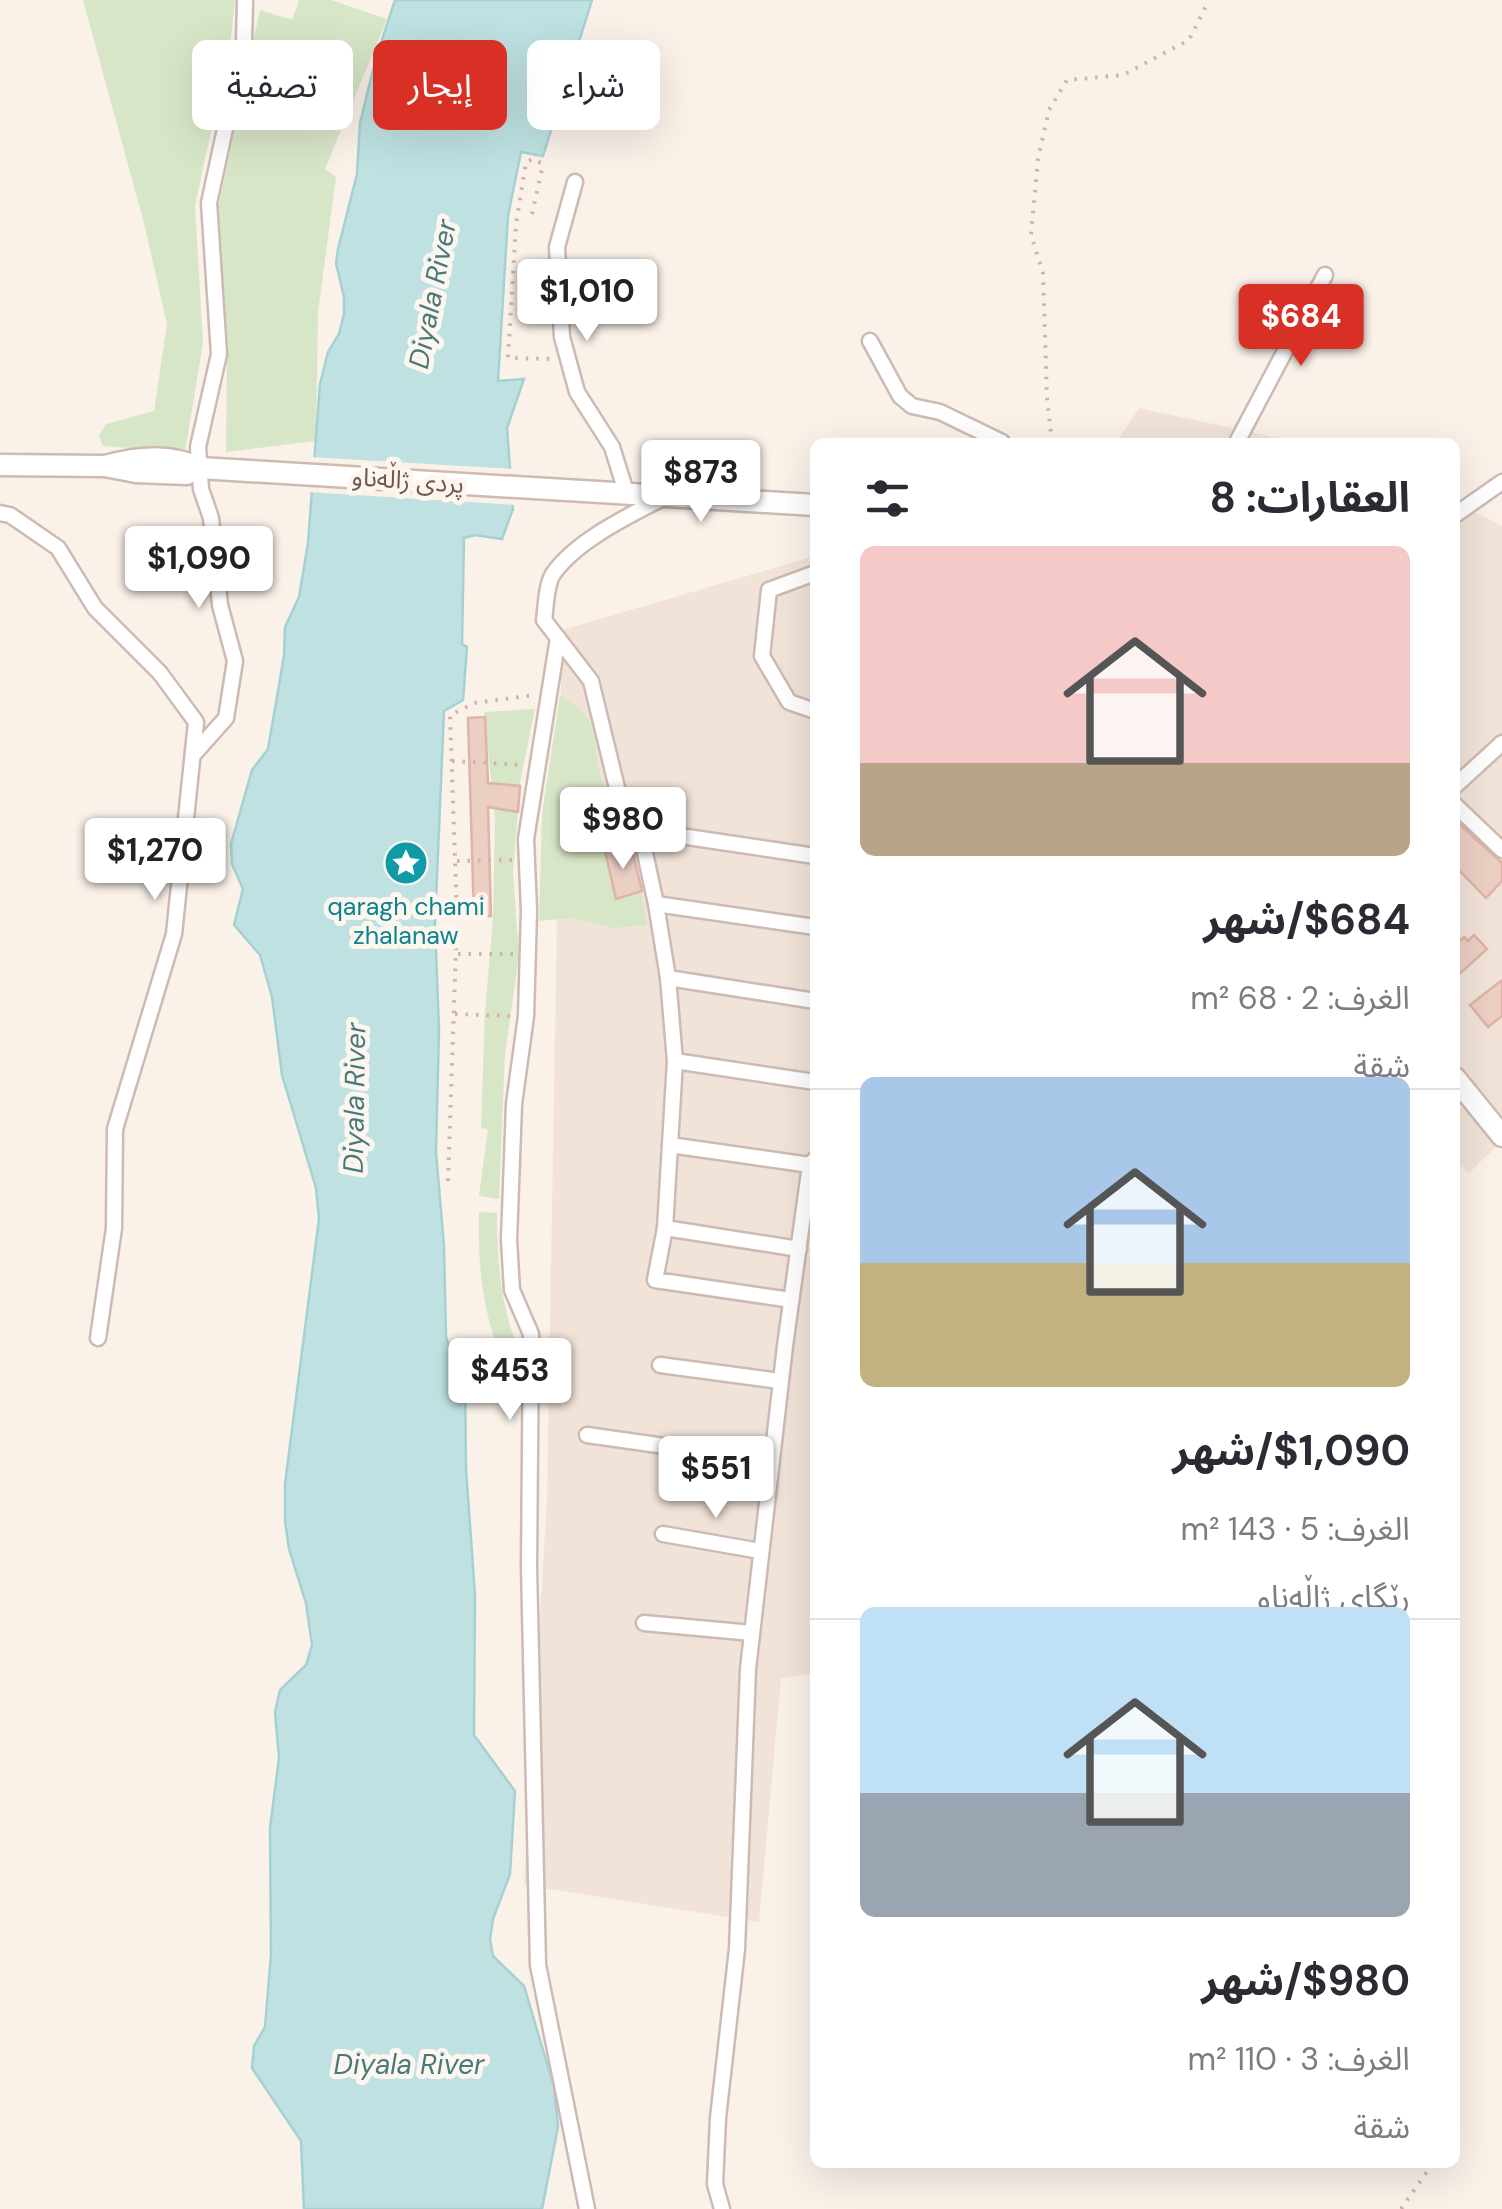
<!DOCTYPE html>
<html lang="ar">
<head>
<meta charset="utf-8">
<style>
	:root { --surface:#fff; --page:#f2f2f3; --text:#2b2b33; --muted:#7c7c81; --line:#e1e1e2; --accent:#d93025 }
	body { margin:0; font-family:"DM Sans","Noto Sans Arabic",sans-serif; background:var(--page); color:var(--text); direction:rtl; height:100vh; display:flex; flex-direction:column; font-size:38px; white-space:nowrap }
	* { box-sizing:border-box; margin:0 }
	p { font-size:32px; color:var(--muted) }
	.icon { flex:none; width:55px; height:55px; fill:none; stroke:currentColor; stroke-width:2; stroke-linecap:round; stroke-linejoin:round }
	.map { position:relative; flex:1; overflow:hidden; direction:ltr }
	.drawer { position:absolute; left:810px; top:438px; width:650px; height:1730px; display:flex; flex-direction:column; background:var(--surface); border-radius:15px; box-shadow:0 10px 40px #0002; direction:rtl }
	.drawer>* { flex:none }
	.top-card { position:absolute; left:30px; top:40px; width:630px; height:90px; direction:rtl; display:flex; gap:20px }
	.price { position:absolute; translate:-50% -85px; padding:0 22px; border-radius:10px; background:#fff; color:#222; font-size:32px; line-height:65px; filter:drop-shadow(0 2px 5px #0008) }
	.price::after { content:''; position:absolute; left:50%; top:60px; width:30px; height:22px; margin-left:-15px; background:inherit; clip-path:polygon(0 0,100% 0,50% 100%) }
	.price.active { background:var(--accent); color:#fff }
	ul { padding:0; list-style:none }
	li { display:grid; align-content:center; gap:20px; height:530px; padding:0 50px }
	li+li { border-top:2px solid var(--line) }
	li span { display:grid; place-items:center; height:310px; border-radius:15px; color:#555 }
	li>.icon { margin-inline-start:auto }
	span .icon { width:180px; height:180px; fill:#fffc; stroke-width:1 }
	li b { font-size:42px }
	h2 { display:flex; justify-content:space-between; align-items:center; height:120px; padding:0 50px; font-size:42px }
	.tag { padding:0 35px; border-radius:15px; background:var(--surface); box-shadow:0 10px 40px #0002; font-size:35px; line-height:90px }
	.tag.active { background:var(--accent); color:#fff }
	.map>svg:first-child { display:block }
	.residential { fill:#f1e3d8 }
	.green { fill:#d8e6c8 }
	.water { fill:#bfe1e2; stroke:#a6d1d2; stroke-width:2.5 }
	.pier { fill:#faf1e9 }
	.building { fill:#eccfc3; stroke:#ddb4a5; stroke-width:2.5 }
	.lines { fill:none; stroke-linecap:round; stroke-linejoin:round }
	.street-casing { stroke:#cdbbb3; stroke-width:19 }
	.secondary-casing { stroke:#cfbab0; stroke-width:25 }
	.path { stroke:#d1b2a6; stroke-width:4; stroke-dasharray:2.5 8; stroke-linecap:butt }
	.street { stroke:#fff; stroke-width:14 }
	.secondary { stroke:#fff; stroke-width:20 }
	.labels { text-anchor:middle; stroke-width:10; stroke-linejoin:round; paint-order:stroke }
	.street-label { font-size:25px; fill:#72574f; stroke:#fdf6ef }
	.culture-label { font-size:25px; fill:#0d838f; stroke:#fdf6ef }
	.water-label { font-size:28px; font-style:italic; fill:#48797b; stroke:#fdf6ef }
</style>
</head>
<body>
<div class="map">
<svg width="1502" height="2209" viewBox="0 0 1502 2209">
	<rect width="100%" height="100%" fill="#faf1e9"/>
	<g class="residential">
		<path d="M1139 408 1296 442H1117Z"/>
		<path d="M1455 502 1502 526V1141L1469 1173 1455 1160Z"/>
		<path d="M815 556V1673L781 1678 759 1922 524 1885 547 1499 562 630Z"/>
	</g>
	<g class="green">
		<path d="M83 0H235L231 37 195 206 203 343 185 452 103 446 99 436 106 424 154 411 167 324 144 223Z"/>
		<path d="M299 0H331L387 19 325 169 336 177 318 312 316 441 226 452 227 350 218 209 260 10 292 20Z"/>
		<path d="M560 695C571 702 583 709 589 721 597 736 596 758 600 774 607 799 625 821 631 846L605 852 616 899 641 891 647 925 613 928 572 918 539 921 542 814Z"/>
		<path d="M535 709 520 783 513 873 519 955 505 1054 499 1199 479 1196 488 1129 481 1128 485 1012 493 919 495 817 484 712Z"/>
		<path d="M479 1212 497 1213C497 1258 500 1304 517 1345L498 1348C481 1304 478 1259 479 1212Z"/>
	</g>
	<path class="water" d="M395 0H592L543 156 521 152 508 216 498 381 524 379 507 428 513 509 502 539 475 535 464 538 462 644 467 647 463 700 444 711 435 924 439 1030 436 1152 444 1246 446 1337 452 1356 465 1374 466 1469 475 1595 474 1735 515 1791 510 1874 493 1919 490 1939 493 1956 524 1986 554 2087 558 2127 542 2209H304L301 2141 252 2068 254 2046 265 2027 271 1954 270 1828 279 1758 275 1712 280 1690 306 1665 312 1645 306 1603 289 1549 285 1521V1484L319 1219 316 1188 282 1075 272 997 260 955 234 925 243 889 232 864 231 844 252 770 268 749 284 656 285 627 299 597 308 543 320 384 328 352 339 334 344 314V297L336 263 338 249 357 174 360 123 376 58Z"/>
	<path class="pier" d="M310 457 515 469 517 505 306 492Z"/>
	<g class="building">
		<path d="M485 717 488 783 520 786 518 812 488 807 491 916 474 917 468 718Z"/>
		<path d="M1455 820 1502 863V881L1486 898 1455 866Z"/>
		<path d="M631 846 642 891 616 899 605 851Z"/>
		<path d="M1474 935 1487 949 1455 978V945L1464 937 1468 941Z"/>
		<path d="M1502 980V1016L1488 1027 1470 1005Z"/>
	</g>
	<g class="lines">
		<defs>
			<g id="street">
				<path d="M575 182 557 247 562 337 577 392 612 447 627 495"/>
				<path d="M870 341 900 396 912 406 940 412 1002 442"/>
				<path d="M1237 442 1325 275"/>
				<path d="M663 498C628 516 576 541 553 574 546 585 546 607 544 620L591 681 618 792 640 830 656 904 668 978 675 1061 665 1228 655 1280 791 1300"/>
				<path d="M0 513 10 515 58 548 95 608 160 673 196 722 174 934 115 1129 114 1228 98 1338"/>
				<path d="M1455 515 1502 482"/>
				<path d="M815 573 769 590 762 656 789 702 815 711"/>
				<path d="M558 638 526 839 529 911 526 1016 514 1104 509 1240 512 1290 531 1334 529 1567 538 1965 587 2209"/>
				<path d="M193 755 226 718 235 661 220 605 211 518 201 489 198 447 219 354 209 203 244 41 245 0"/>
				<path d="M1455 786 1502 743"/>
				<path d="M1455 805 1502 850"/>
				<path d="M640 830 815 856"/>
				<path d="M656 904 815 927"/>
				<path d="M668 978 815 1001"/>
				<path d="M675 1061 815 1082"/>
				<path d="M670 1145 810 1165"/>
				<path d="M665 1228 799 1249"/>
				<path d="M660 1365 780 1381"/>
				<path d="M587 1435 771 1461"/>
				<path d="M663 1534 760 1551"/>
				<path d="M644 1623 752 1633"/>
				<path d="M722 2209 715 2184 718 2118 737 1949 748 1669 785 1346 810 1165 815 1159"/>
			</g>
			<g id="secondary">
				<path d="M0 465 105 466 136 472 187 474"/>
				<path d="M105 466C137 457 169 454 200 468L815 505"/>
				<path d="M1455 1078 1502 1136"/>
			</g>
		</defs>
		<use href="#street" class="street-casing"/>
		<use href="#secondary" class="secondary-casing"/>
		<g class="path">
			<path d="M532 214 542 169 541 163 533 159 526 162 516 224 508 358 554 359"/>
			<path d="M1052 442 1047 398 1043 273 1031 235 1038 159 1049 110 1067 80 1123 75 1189 40 1206 6 1205 0"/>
			<path d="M452 761 523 765"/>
			<path d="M457 861 512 860"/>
			<path d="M458 954H513"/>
			<path d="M455 1014 511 1016"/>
			<path d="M448 1181 457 919 450 715 475 703 535 695"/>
			<path d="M1401 2209 1433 2163"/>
		</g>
		<use href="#street" class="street"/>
		<use href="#secondary" class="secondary"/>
	</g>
	<defs>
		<symbol id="sight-disc" viewBox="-11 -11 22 22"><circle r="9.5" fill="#0f9aa8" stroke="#fdf6ef"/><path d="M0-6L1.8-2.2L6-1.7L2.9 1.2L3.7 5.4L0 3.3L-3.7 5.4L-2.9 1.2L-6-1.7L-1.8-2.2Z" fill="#fff"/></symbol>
	</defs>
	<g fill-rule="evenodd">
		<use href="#sight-disc" x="381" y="838" width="50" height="50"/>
	</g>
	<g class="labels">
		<g class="street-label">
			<text transform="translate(408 480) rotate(4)" y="9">پردی ژاڵەناو</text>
		</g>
		<g class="culture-label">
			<text x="406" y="915">qaragh chami<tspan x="406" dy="29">zhalanaw</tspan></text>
		</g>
		<g class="water-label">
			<text transform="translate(432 294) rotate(-79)" y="10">Diyala River</text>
			<text transform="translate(354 1098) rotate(-89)" y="10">Diyala River</text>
			<text x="409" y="2074">Diyala River</text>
		</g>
	</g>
</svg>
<b class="price" style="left:587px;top:344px">$1,010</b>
<b class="price active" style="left:1301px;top:369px">$684</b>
<b class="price" style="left:701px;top:525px">$873</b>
<b class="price" style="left:199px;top:611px">$1,090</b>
<b class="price" style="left:623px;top:872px">$980</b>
<b class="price" style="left:155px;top:903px">$1,270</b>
<b class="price" style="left:510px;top:1423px">$453</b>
<b class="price" style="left:716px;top:1521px">$551</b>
<div class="top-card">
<a class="tag">شراء</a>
<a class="tag active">إيجار</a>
<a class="tag">تصفية</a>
</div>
<section class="drawer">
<h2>العقارات: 8<svg class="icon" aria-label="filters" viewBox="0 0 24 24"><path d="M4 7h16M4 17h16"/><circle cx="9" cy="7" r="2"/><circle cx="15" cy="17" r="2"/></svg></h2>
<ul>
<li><span style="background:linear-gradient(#f6c9c9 70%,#b9a48a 0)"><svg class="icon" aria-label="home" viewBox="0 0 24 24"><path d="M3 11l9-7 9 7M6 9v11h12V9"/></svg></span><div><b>$684/شهر</b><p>الغرف: 2 · 68 m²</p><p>شقة</p></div></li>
<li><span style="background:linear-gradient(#a9c7e8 60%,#c2b280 0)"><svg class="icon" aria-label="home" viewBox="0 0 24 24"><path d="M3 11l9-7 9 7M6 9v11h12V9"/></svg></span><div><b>$1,090/شهر</b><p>الغرف: 5 · 143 m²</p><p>ڕێگای ژاڵەناو</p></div></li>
<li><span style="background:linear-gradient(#bfe0f5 60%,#9aa5b1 0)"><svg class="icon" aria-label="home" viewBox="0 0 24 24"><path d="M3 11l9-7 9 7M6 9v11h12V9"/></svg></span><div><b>$980/شهر</b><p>الغرف: 3 · 110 m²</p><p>شقة</p></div></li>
</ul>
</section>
</div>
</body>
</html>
